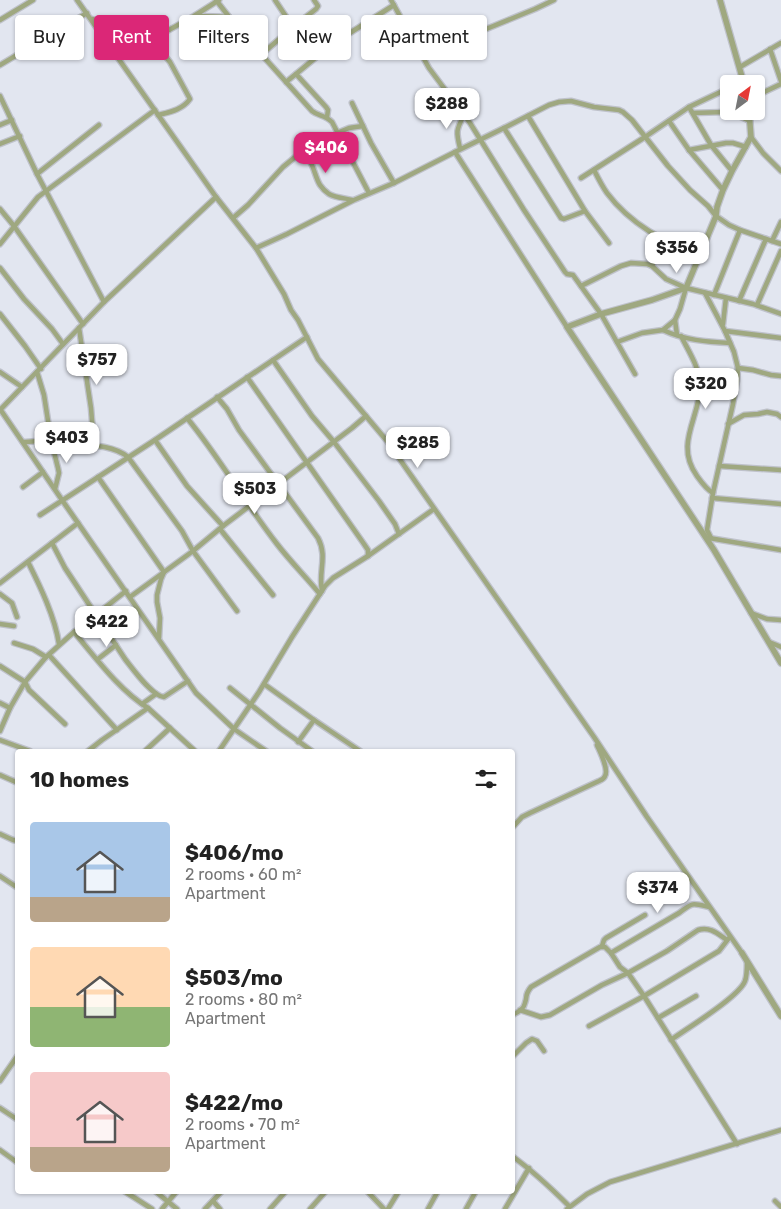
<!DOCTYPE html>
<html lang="en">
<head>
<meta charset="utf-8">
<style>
	:root { --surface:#fff; --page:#f2f2f2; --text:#222; --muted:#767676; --accent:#db2777 }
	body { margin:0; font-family:Rubik,sans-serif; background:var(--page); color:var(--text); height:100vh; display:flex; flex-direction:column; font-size:19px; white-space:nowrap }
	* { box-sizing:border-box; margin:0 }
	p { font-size:16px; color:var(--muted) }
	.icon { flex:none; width:28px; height:28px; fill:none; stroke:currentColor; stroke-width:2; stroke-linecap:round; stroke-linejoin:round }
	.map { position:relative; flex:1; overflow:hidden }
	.drawer { position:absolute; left:15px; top:749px; width:500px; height:445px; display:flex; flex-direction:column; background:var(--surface); border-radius:5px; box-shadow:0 1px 4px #0004 }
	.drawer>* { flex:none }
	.top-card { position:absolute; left:15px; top:15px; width:500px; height:45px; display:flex; gap:10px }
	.needle { width:32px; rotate:32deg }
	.buttons { position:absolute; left:720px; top:75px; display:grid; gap:10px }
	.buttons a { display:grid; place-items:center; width:45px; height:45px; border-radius:5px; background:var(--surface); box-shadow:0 1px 4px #0004; font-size:25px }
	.price { position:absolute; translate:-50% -42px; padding:0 11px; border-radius:10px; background:#fff; color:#222; font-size:16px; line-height:32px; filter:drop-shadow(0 1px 2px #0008) }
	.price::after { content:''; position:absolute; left:50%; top:30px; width:15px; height:11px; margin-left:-8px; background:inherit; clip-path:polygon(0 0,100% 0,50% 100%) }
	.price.current { background:var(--accent); color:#fff }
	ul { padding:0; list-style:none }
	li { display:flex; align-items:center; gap:15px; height:125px; padding:0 15px }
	li span { display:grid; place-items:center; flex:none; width:140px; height:100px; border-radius:5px; color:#555 }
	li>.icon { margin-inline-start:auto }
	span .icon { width:60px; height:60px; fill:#fffc; stroke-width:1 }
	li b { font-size:21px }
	h2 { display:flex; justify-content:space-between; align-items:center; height:60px; padding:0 15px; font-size:21px }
	.chip { padding:0 18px; border-radius:5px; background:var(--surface); box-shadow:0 1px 4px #0004; font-size:18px; line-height:45px }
	.chip.current { background:var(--accent); color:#fff }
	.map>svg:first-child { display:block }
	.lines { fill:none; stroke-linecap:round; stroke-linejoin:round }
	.minor-casing { stroke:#bfc2cb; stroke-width:7 }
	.tertiary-casing { stroke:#bfc2cb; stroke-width:8 }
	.minor { stroke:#9fa880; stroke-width:4.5 }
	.tertiary { stroke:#9fa880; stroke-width:5.5 }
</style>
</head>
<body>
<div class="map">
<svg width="781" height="1209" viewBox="0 0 781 1209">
	<rect width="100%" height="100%" fill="#e2e6f0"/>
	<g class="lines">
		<defs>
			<g id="minor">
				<path d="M77 0 216 197 256 248 284 294 291 310 298 320 318 359 387 441 594 737 647 817 742 953"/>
				<path d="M216 0 237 27 312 111C318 116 325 115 332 122L369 193"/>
				<path d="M275 0 293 27 319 55"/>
				<path d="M391 0 429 68 470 123 524 210 565 272 567 274 573 275 601 314 635 374"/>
				<path d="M196 16 229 17"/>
				<path d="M92 19 153 36 169 30 194 16 219 0"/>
				<path d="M0 20 33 0"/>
				<path d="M147 34 170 62 190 99C182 110 170 112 158 115"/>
				<path d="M770 49 781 81"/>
				<path d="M262 54 293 27 316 9 318 6 314 0"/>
				<path d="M422 55 441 47 452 40 474 34 535 9 554 0"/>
				<path d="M0 65 87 13"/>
				<path d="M740 67 781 43"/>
				<path d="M296 74 331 45 394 5"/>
				<path d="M286 82 296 74 326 107 328 110 327 117"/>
				<path d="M0 96 37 174 104 302"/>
				<path d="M756 96 781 84"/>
				<path d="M352 103 371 143 394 183"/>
				<path d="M689 107 711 145 732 171"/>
				<path d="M693 113 725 112 732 113 750 121"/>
				<path d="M528 116 585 211 609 243"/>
				<path d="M669 121 689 150 723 190"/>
				<path d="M0 125 12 120"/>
				<path d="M504 128 561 218 564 219 585 211"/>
				<path d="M337 133 349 128 363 126"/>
				<path d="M751 137 763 153 781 171"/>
				<path d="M0 144 20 136"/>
				<path d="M460 148C456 132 456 130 464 115"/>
				<path d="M689 150 726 143H733L746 147"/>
				<path d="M455 152 504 128 549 105 559 102 571 101 594 107 619 110 623 112 632 120 668 166 690 190 708 206 716 216 729 225 740 230 781 244"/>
				<path d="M594 170C598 178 602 186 607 193 630 224 665 242 699 257"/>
				<path d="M37 174 99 125"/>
				<path d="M581 178 645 137 689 107 729 88"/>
				<path d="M0 209 14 226 83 324"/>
				<path d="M233 218 248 205 283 167 300 153C313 156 314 176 320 185 322 188 326 192 329 194 336 198 345 198 352 200"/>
				<path d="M772 241 781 222"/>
				<path d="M0 244 38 197 155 110"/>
				<path d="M256 248 287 234 354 200 394 183 455 152 567 327"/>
				<path d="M652 266 662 240"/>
				<path d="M0 268 24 299 52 329 63 344"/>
				<path d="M581 286 621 266 631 263 647 264 652 266 666 279 686 288 753 304 781 314"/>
				<path d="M705 293 725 331 734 352 738 368 737 381 733 404 713 493 707 530 711 538"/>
				<path d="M714 295 740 230"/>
				<path d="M739 301 766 239"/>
				<path d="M757 305 781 251"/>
				<path d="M0 314 25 346 41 369"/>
				<path d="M675 320 677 335"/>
				<path d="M723 324 726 298"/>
				<path d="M79 328 91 408 94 445"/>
				<path d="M663 330C684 340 707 342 730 343"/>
				<path d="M725 331 781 338"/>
				<path d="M681 336C689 352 700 368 700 386 700 418 674 444 697 476 702 483 706 489 713 493"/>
				<path d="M617 342 642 333 663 330 675 320 680 309 686 288"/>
				<path d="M273 360 312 416 334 442 379 501 395 524 399 534"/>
				<path d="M738 368 753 370 771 375 781 376"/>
				<path d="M0 372 22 387"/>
				<path d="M37 372 44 395 51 440 58 468 59 473 55 489"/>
				<path d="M247 377 364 544 368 550V556"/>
				<path d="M217 397 227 409 239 430 318 538C328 557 318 571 322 591"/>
				<path d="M0 409 62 500 196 693 234 729 266 751"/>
				<path d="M0 410 104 302 216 197"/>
				<path d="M187 418C220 458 245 503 277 544 290 561 306 577 320 594"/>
				<path d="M728 424 744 415 758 414 767 412 777 414 781 417"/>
				<path d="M155 440 187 486 223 526"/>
				<path d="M23 442C32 442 41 440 50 440 56 441 61 443 66 443 85 445 112 444 128 457L182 531 193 551 237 611"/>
				<path d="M719 466 781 470"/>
				<path d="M98 477 164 572 161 579 157 595V602L160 618 159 638"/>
				<path d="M23 487 43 472"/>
				<path d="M712 498 781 504"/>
				<path d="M40 515 155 440 307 337"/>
				<path d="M220 529 273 595"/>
				<path d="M709 538 781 550"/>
				<path d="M52 543 65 568 125 659C133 669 152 696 164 697L188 681"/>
				<path d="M28 562C40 586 55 617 59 644"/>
				<path d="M0 583 78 523"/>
				<path d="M0 594 12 603 17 617"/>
				<path d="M130 597 193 551 223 526 352 428 366 416"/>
				<path d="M751 613 767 619 781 620"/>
				<path d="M0 624 14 626"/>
				<path d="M74 632C95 657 120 691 148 708L195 751"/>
				<path d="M769 642 781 647"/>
				<path d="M14 643 33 649 46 657"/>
				<path d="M49 655 117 730"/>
				<path d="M98 659 116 645"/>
				<path d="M0 666 25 682 29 690 65 724"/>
				<path d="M264 684 314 720 360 751"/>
				<path d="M230 688 280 728 312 751"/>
				<path d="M0 703 10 708"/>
				<path d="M142 704 156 694"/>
				<path d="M0 731 10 708 25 682 46 657 74 632 126 591"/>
				<path d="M0 740 30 751"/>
				<path d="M298 742 314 720"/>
				<path d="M88 751 102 740 148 708"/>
				<path d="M145 751 170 728"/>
				<path d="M219 751 259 692 292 637 325 586 333 578 368 556 434 509"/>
				<path d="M0 775 18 783"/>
				<path d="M512 828 522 817 530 813 599 781C601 780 604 779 605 776 609 769 600 752 597 745"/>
				<path d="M0 834 13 840 18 841"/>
				<path d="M0 876 18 888"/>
				<path d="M602 946 604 940 606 938 645 915"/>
				<path d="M611 953 679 913C693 902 692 903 709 907"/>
				<path d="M520 1010 541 1017 550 1015 602 985 628 973 667 951 698 930C710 926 718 934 727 940"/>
				<path d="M512 1015C517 1013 524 1009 525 1003 528 995 524 996 531 987L600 947H605L611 953 620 967 628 973 644 996 737 1144"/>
				<path d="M658 1018 696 996"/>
				<path d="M589 1026 644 996 719 951 729 938"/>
				<path d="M671 1040C686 1029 739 997 745 981 747 976 747 968 747 962"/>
				<path d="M512 1057 526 1043 532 1039 537 1041 544 1051"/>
				<path d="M0 1081 18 1055"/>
				<path d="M0 1108 18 1120"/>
				<path d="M0 1150 18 1163"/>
				<path d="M512 1156C533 1171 551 1188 569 1206"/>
				<path d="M124 1191 152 1209"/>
				<path d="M155 1191 177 1209"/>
				<path d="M367 1191 384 1209"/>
				<path d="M213 1201 220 1209"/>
				<path d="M775 1201 781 1207"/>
				<path d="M162 1209 177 1191"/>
				<path d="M205 1209 222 1191"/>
				<path d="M270 1209 286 1191"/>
				<path d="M310 1209 326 1191"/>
				<path d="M388 1209 399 1191"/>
				<path d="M428 1209 438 1191"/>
				<path d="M466 1209 476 1191"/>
				<path d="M505 1209 529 1168"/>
				<path d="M567 1209 587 1194 610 1182 781 1130"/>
			</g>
			<g id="tertiary">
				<path d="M720 0 744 84"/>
				<path d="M749 111 751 137 732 171 723 190 717 207 716 216 686 288 652 300 601 314 567 327 714 550 781 663"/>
				<path d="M742 953 781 1016"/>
			</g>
		</defs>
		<use href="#minor" class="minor-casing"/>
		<use href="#tertiary" class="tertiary-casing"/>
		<use href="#minor" class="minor"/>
		<use href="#tertiary" class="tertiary"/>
	</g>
</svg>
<div class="buttons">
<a><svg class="needle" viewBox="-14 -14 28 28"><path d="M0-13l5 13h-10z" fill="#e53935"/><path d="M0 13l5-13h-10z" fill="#767676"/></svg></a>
</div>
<b class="price" style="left:447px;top:130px">$288</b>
<b class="price current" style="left:326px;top:174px">$406</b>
<b class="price" style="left:677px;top:274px">$356</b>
<b class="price" style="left:97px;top:386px">$757</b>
<b class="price" style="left:706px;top:410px">$320</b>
<b class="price" style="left:67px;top:464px">$403</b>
<b class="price" style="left:418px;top:469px">$285</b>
<b class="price" style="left:255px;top:515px">$503</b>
<b class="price" style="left:107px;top:648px">$422</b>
<b class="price" style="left:658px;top:914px">$374</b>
<div class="top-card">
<a class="chip">Buy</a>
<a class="chip current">Rent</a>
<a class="chip">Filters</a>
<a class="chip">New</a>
<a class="chip">Apartment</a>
</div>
<section class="drawer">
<h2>10 homes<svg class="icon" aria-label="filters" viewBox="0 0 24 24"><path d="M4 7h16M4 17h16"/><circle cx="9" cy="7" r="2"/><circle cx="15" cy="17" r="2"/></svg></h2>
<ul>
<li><span style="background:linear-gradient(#a9c7e8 75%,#b9a48a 0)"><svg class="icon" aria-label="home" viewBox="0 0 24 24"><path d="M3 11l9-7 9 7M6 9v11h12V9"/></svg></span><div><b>$406/mo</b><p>2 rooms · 60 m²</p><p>Apartment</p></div></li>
<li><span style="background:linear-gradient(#ffd9b3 60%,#8fb573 0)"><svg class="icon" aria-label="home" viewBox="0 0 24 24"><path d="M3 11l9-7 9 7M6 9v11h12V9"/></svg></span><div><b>$503/mo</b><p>2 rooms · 80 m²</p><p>Apartment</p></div></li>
<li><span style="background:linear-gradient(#f6c9c9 75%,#b9a48a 0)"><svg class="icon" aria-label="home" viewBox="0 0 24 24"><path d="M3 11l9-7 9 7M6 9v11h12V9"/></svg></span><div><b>$422/mo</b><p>2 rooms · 70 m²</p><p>Apartment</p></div></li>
</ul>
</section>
</div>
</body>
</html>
